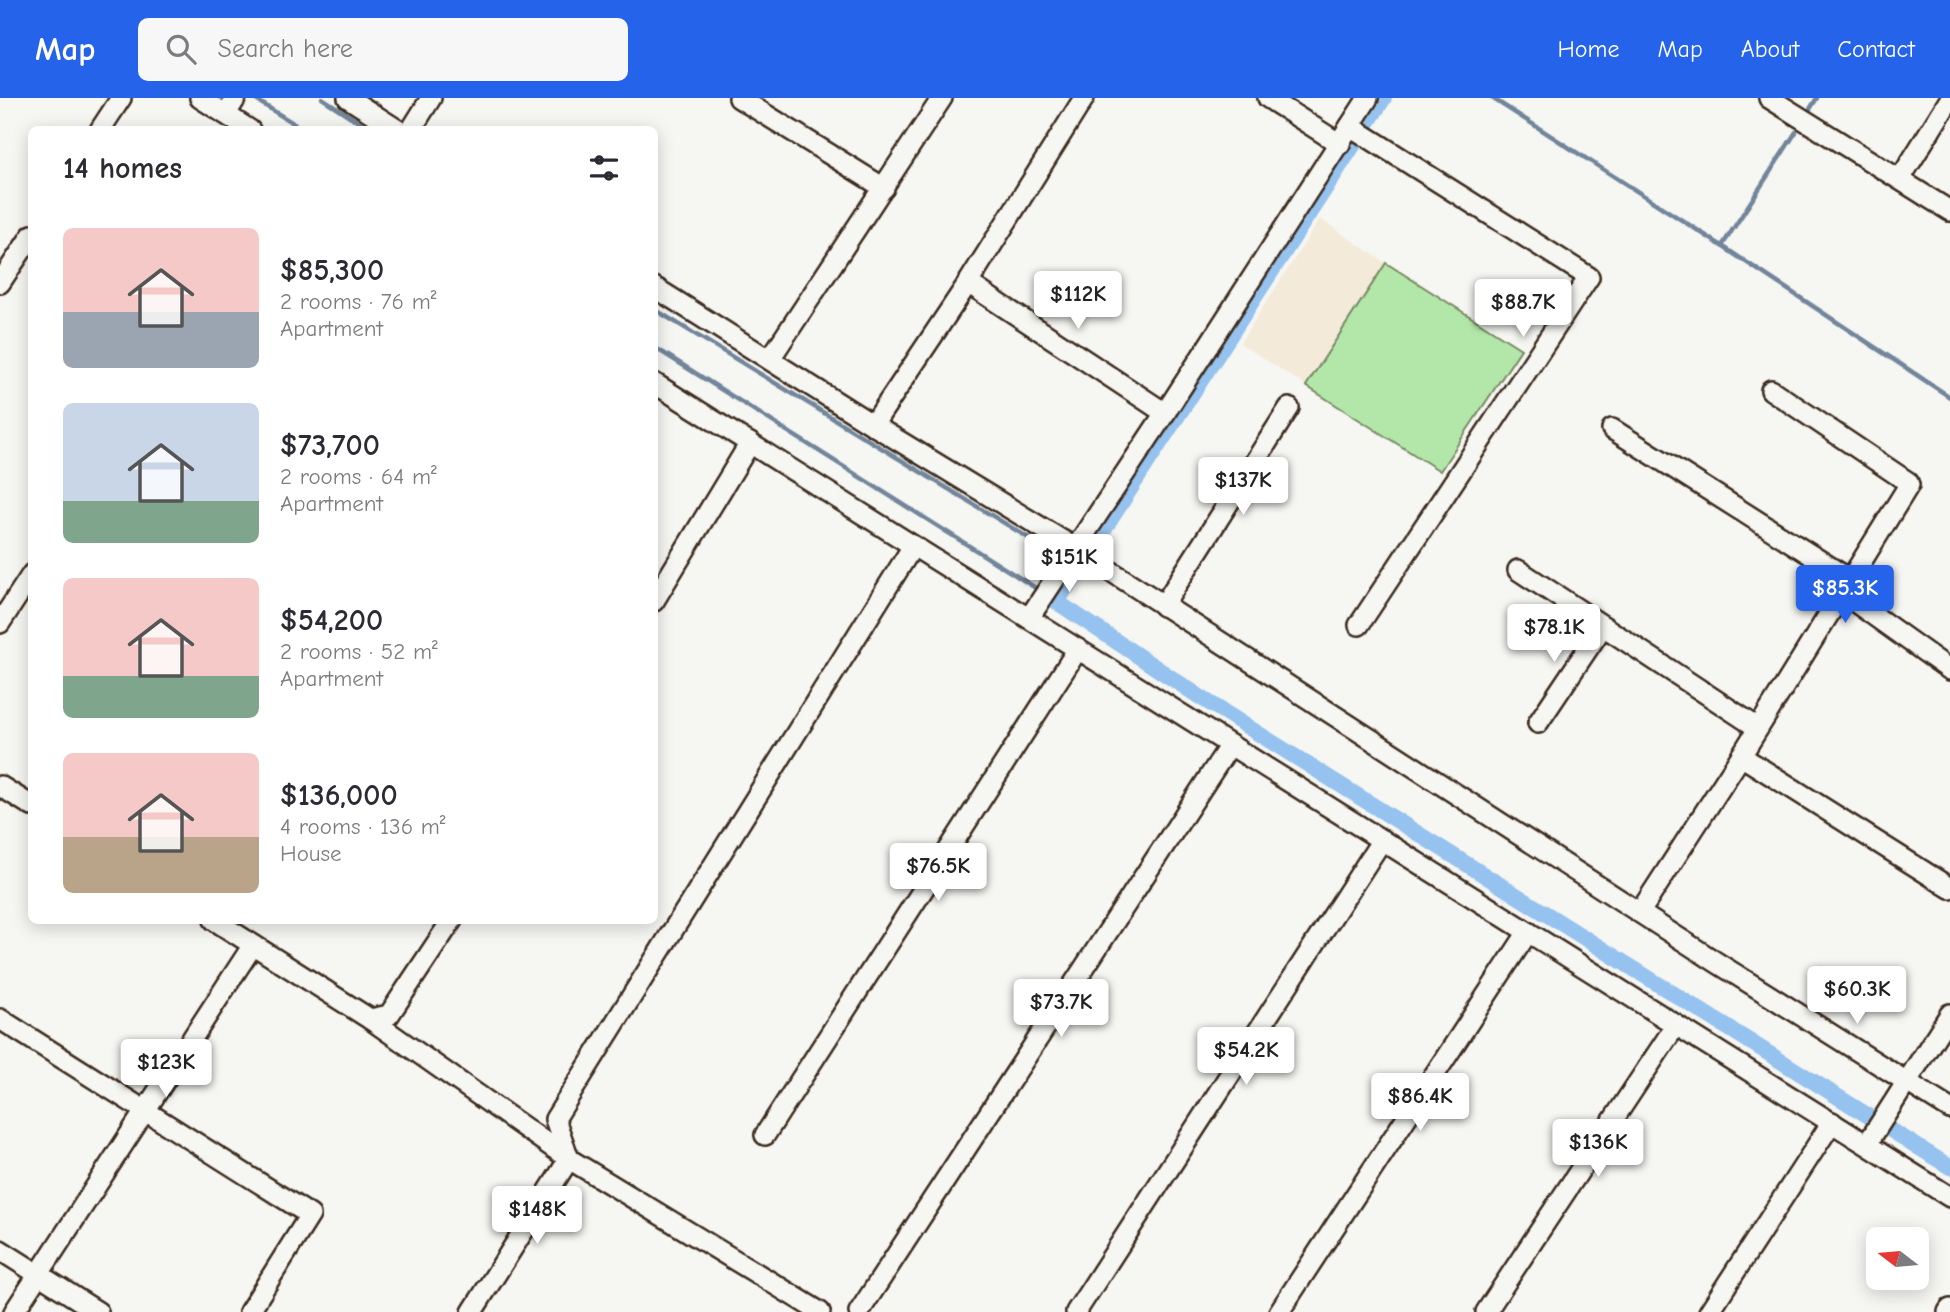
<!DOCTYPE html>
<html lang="en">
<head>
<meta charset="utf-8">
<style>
	:root { --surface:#fff; --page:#f7f7f7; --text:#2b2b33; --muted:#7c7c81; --accent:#2563eb }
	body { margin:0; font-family:"Comic Neue",sans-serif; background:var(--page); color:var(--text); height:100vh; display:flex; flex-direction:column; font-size:26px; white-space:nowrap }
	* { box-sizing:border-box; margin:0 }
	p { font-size:23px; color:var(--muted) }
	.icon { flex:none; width:38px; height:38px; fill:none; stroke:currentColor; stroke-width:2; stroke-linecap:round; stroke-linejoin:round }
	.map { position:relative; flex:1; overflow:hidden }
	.panel { position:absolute; left:28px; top:28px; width:630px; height:798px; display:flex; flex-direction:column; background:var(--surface); border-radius:10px; box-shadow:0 4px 18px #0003 }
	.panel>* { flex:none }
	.needle { width:46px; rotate:286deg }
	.controls { position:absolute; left:1866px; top:1129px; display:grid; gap:14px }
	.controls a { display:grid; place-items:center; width:63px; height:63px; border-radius:10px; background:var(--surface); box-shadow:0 4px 18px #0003; font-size:35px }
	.price { position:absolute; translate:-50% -60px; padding:0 16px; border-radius:7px; background:#fff; color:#222; font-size:23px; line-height:46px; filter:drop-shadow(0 2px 4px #0008) }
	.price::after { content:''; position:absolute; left:50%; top:42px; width:21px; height:16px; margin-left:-10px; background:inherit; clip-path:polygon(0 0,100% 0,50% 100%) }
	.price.active { background:var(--accent); color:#fff }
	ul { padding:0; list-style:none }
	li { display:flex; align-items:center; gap:21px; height:175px; padding:0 35px }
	li span { display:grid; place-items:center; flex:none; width:196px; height:140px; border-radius:10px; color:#555 }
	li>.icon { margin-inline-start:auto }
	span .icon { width:84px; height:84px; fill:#fffc; stroke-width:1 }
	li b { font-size:30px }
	h2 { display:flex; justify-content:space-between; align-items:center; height:84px; padding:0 35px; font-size:30px }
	header { display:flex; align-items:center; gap:42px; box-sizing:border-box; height:98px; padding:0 35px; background:var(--accent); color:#fff }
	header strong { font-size:33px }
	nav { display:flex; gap:38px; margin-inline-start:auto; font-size:24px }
	.search { width:490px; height:63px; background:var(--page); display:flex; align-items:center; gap:18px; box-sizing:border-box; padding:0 24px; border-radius:10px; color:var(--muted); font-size:26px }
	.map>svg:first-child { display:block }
	.built { fill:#f4eada }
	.green { fill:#b3e7a9; stroke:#778864; stroke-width:2 }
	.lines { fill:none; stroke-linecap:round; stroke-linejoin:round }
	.stream { stroke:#71859b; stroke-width:4.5 }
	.canal { stroke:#95c2ee; stroke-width:16 }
	.street-casing { stroke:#3b2a1e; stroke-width:24 }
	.street { stroke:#f6f6f2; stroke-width:19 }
</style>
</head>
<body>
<header>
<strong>Map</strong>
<div class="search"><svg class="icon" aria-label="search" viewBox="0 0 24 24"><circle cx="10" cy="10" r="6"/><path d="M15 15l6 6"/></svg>Search here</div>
<nav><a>Home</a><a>Map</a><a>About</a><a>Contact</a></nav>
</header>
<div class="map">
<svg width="1950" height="1214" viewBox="0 0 1950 1214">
	<rect width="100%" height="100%" fill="#f6f6f2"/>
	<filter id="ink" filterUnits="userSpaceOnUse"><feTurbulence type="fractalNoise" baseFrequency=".0143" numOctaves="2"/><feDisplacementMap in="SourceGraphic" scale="14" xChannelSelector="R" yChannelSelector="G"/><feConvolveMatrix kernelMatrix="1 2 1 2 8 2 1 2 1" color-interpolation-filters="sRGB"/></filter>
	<g filter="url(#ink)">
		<path class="built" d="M1320 121 1386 165 1306 288 1240 245Z"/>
		<path class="green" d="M1386 165 1521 251 1440 373 1306 288Z"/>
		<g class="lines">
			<g class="stream">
				<path d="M253 0 304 32"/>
				<path d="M322 0 371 32"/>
				<path d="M1492 0 1722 148 1950 299"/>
				<path d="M1810 11 1817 0"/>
				<path d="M1722 148 1796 34"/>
				<path d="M654 211 1063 461"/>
				<path d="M654 249 1042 494"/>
			</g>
			<path class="canal" d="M1384 0 1057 504 1200 599 1950 1069"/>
			<defs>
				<g id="street">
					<path d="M200 0 250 32"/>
					<path d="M348 0 398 32"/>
					<path d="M739 0 884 90"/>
					<path d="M1268 0 1340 46"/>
					<path d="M1769 0 1950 113"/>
					<path d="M226 16 236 0"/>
					<path d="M1350 28 1589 179 1359 527"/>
					<path d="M100 32 121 0"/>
					<path d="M411 32 431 0"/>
					<path d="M1900 81 1950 1"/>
					<path d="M0 185 32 137"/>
					<path d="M968 185 1165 315"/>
					<path d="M654 189 873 327 1075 450 1716 864 1950 1011"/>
					<path d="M770 261 942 0"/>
					<path d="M654 285 1950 1099"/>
					<path d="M873 327 968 185 1084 0"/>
					<path d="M1612 331 1849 481"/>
					<path d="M1518 472 1758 630"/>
					<path d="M1841 494 1950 572"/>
					<path d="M654 503 750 345"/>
					<path d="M1163 508 1289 310"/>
					<path d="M1029 520 1165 315 1368 0"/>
					<path d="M0 525 32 476"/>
					<path d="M1538 625 1603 528"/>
					<path d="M1741 658 1950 790"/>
					<path d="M0 688 32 708"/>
					<path d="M1640 814 1741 658 1909 387 1908 384 1771 292"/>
					<path d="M214 822 370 921 569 1061 820 1214"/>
					<path d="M0 921 310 1117 249 1214"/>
					<path d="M370 921 389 917 452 822"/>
					<path d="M765 1037 1078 551"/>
					<path d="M1867 1046 1950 916"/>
					<path d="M0 1152 98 1214"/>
					<path d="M14 1214 253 847"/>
					<path d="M472 1214 569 1061 555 1021 913 448"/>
					<path d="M859 1214 1230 647"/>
					<path d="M1076 1214 1382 742"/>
					<path d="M1279 1214 1528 834"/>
					<path d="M1486 1214 1676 927"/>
					<path d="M1709 1214 1832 1024"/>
					<path d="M1948 1214 1950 1211"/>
				</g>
			</defs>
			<use href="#street" class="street-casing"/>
			<use href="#street" class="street"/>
		</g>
	</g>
</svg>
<div class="controls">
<a><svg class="needle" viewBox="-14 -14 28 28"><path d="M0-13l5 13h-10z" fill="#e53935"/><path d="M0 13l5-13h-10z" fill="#7c7c81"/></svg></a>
</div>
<b class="price" style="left:1078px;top:233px">$112K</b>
<b class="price" style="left:1523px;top:241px">$88.7K</b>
<b class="price" style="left:1243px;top:419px">$137K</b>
<b class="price" style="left:1069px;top:496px">$151K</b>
<b class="price active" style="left:1845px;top:527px">$85.3K</b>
<b class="price" style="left:1554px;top:566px">$78.1K</b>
<b class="price" style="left:938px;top:805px">$76.5K</b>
<b class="price" style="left:1857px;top:928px">$60.3K</b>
<b class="price" style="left:1061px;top:941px">$73.7K</b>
<b class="price" style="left:1246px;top:989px">$54.2K</b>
<b class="price" style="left:166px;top:1001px">$123K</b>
<b class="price" style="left:1420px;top:1035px">$86.4K</b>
<b class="price" style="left:1598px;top:1081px">$136K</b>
<b class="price" style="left:537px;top:1148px">$148K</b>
<section class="panel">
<h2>14 homes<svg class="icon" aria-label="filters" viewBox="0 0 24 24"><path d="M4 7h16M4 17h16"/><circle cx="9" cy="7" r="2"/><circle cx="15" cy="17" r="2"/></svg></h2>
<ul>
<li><span style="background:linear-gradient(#f6c9c9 60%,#9aa5b1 0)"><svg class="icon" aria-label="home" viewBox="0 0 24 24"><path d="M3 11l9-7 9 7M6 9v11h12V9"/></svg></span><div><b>$85,300</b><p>2 rooms · 76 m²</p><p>Apartment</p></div></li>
<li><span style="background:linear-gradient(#c9d6e8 70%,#7fa58c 0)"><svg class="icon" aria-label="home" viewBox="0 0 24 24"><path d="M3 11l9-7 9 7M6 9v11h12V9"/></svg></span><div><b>$73,700</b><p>2 rooms · 64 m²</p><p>Apartment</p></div></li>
<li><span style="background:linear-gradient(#f6c9c9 70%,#7fa58c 0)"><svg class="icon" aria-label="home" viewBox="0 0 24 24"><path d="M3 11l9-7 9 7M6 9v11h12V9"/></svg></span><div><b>$54,200</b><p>2 rooms · 52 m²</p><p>Apartment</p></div></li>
<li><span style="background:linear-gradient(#f6c9c9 60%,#b9a48a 0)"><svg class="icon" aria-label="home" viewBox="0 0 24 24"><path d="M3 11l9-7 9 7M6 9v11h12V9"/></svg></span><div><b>$136,000</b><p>4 rooms · 136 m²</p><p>House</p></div></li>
</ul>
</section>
</div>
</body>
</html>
